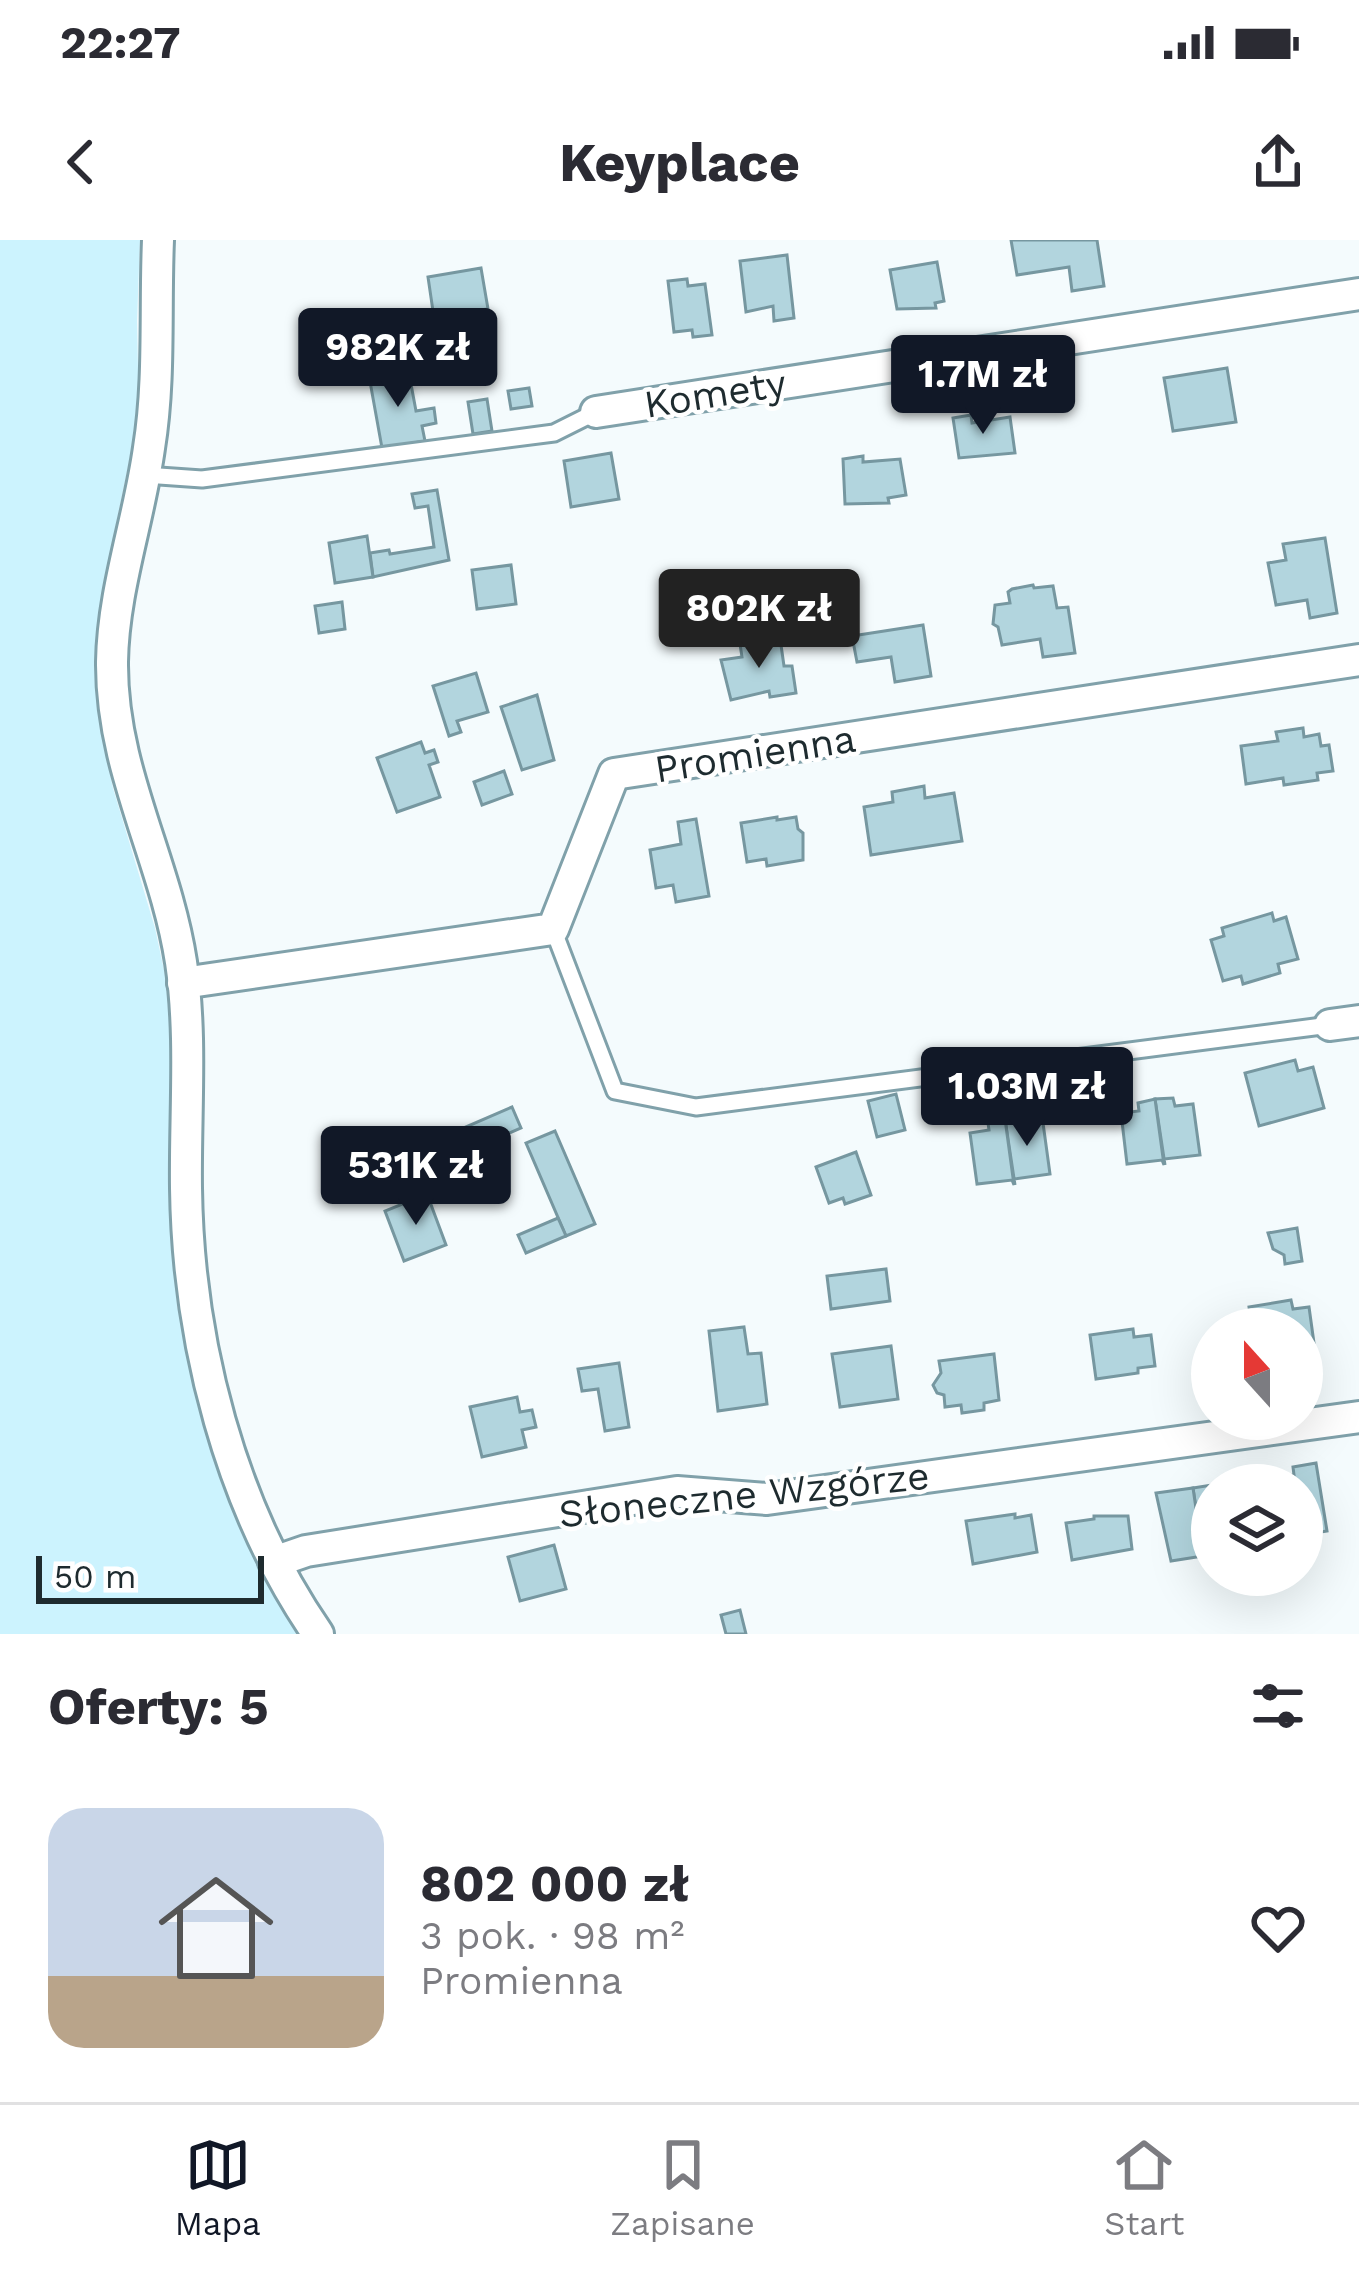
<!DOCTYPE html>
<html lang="pl">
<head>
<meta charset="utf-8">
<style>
	:root { --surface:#fff; --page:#f7f7f7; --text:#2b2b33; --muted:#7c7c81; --line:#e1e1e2; --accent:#111827 }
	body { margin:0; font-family:"Work Sans",sans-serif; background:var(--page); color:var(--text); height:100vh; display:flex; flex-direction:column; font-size:45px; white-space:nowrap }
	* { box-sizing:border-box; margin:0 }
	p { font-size:39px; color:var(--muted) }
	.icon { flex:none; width:66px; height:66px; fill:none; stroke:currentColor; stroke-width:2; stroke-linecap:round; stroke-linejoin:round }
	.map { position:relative; height:1394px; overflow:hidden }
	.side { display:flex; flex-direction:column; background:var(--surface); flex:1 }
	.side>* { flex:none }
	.needle { width:78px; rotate:339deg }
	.controls { position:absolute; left:1191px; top:1068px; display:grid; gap:24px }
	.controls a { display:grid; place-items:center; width:132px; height:132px; border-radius:50%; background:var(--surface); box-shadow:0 12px 48px #0002; font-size:60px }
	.scale { position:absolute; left:36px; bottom:30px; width:228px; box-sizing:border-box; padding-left:12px; border:6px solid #1e2b2f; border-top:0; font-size:33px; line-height:42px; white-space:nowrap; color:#1e2b2f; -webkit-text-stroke:9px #fff; paint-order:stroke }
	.price { position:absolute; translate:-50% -102px; padding:0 27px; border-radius:12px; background:var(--accent); color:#fff; font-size:39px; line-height:78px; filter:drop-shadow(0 3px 6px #0008) }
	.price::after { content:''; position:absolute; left:50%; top:72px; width:36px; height:27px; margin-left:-18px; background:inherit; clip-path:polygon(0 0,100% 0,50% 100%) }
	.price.current { background:#222; color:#fff }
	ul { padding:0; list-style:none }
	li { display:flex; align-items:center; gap:36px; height:300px; padding:0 48px }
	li+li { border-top:3px solid var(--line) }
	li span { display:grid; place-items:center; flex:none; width:336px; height:240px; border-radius:36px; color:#555 }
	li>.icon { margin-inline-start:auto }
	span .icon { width:144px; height:144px; fill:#fffc; stroke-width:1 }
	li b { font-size:51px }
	h2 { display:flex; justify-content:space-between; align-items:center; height:144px; padding:0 48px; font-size:51px }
	.status { display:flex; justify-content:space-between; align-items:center; height:84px; padding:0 60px; background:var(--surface); direction:ltr }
	.status svg { height:33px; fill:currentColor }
	header { display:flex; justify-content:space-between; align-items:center; height:156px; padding:0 48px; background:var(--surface); font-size:54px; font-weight:700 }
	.tabs { display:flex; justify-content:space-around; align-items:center; height:168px; border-top:3px solid var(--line); background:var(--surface); font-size:33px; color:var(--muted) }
	.tabs a { display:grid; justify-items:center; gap:6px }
	.tabs .current { color:var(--accent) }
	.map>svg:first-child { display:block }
	.green { fill:#ccf3fe }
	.building { fill:#b2d5de; stroke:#7697a0; stroke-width:3 }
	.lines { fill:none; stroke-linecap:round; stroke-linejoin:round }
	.lane-casing { stroke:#80a1aa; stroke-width:21 }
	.street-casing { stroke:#80a1aa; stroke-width:36 }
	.lane { stroke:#fff; stroke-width:15 }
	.street { stroke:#fff; stroke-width:30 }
	.labels { text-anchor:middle; stroke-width:9; stroke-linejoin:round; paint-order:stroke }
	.street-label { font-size:39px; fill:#1e2b2f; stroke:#fff }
</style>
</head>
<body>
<div class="status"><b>22:27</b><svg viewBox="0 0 49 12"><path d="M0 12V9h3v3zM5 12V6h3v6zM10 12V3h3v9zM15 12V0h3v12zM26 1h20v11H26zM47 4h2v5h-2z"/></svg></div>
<header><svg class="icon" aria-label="back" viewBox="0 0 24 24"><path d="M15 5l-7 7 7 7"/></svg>Keyplace<svg class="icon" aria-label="share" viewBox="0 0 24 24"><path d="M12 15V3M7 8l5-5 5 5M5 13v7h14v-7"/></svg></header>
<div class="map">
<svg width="1359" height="1394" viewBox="0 0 1359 1394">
	<rect width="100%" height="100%" fill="#f4fbfd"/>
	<path class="green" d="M0 0H140L137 81 139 174 101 357 97 444 101 490 113 548 155 688 170 758 177 1066 194 1133 302 1394H0Z"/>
	<g class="building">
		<path d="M1011 0H1097L1104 46 1072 51 1069 27 1017 35Z"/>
		<path d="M787 15 794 78 774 81 773 66 746 72 740 21Z"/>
		<path d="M937 22 944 61 935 63 936 68 897 69 890 30Z"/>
		<path d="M481 28 488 69 471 71 473 83 458 85 456 74 434 78 428 37Z"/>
		<path d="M687 39 688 46 705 44 712 95 693 97 692 90 674 92 668 41Z"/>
		<path d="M408 128 416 171 434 168 436 183 422 186 425 201 382 208 369 136Z"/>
		<path d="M1227 128 1236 182 1173 191 1164 138Z"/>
		<path d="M529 148 532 166 511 169 508 151Z"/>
		<path d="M487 159 492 191 473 194 468 162Z"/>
		<path d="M971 175 972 183 1010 177 1015 213 959 218 953 178Z"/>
		<path d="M611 213 619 259 571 267 564 221Z"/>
		<path d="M863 216V222L900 219 906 255 888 258 889 263 845 264 843 219Z"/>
		<path d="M437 250 449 320 373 337 370 313 389 310 390 314 434 307 428 266 415 268 412 254Z"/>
		<path d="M367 296 373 337 335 343 329 303Z"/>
		<path d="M1325 298 1337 373 1310 378 1307 360 1276 365 1268 323 1286 320 1283 304Z"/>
		<path d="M511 325 516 364 477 369 472 330Z"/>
		<path d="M1033 345 1034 348 1053 346 1057 368 1068 367 1075 413 1043 417 1040 399 1002 405 998 387 993 384 995 365 1010 363 1008 352 1012 349Z"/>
		<path d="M342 362 345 389 319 393 315 366Z"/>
		<path d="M923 385 931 436 895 442 891 417 857 422 852 396Z"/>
		<path d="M780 398 784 426H792L796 453 770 457 769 451 731 460 721 420 742 417 740 404Z"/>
		<path d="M476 433 488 472 457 481 461 492 449 496 433 446Z"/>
		<path d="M537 455 554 520 522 530 501 467Z"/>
		<path d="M1303 488 1304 497 1319 494 1321 506 1329 505 1333 531 1317 533 1318 540 1284 545 1283 538 1246 544 1241 506 1278 501 1276 492Z"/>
		<path d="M421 502 425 513 434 510 438 522 429 525 440 557 397 572 377 518Z"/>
		<path d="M504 531 512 554 482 565 474 542Z"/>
		<path d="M924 546 925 558 954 553 962 601 871 615 864 567 893 562 892 552Z"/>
		<path d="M777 577V580L796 577 798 589 803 593V620L767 626 766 619 747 622 741 583Z"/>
		<path d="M696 579 709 656 676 662 673 645 656 648 650 610 681 604 678 582Z"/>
		<path d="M1272 673 1274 681 1286 677 1298 719 1278 724 1280 733 1243 744 1241 736 1223 741 1211 700 1224 696 1222 688Z"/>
		<path d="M1295 820 1298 831 1313 827 1324 868 1259 886 1245 833Z"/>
		<path d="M896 854 905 890 877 897 868 861Z"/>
		<path d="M1173 858 1175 866 1193 864 1200 915 1164 919 1165 925 1155 859Z"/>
		<path d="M1155 859 1164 925 1162 920 1127 924 1121 873 1139 871 1138 863Z"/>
		<path d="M512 867 521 888 470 910 461 889Z"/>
		<path d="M1024 878V886L1043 883 1050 934 1014 939 1015 945 1005 879Z"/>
		<path d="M1005 879 1014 945 1012 940 977 944 970 893 989 890 988 883Z"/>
		<path d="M555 891 595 984 566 996 526 903Z"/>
		<path d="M856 912 871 955 845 964 843 958 829 963 816 927Z"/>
		<path d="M427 954 446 1005 404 1021 385 971Z"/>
		<path d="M558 978 566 996 526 1013 518 995Z"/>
		<path d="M1297 988 1302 1021 1285 1024 1284 1015 1273 1009 1268 993Z"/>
		<path d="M886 1029 890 1061 831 1069 827 1036Z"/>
		<path d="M1291 1060 1293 1069 1309 1067 1314 1103 1302 1105V1089H1252L1249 1067Z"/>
		<path d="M744 1087 748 1114 761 1113 767 1164 718 1171 709 1091Z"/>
		<path d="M1133 1089 1134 1097 1151 1095 1155 1126 1138 1128V1133L1096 1139 1090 1095Z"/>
		<path d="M891 1106 898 1159 840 1167 832 1114Z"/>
		<path d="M994 1114 999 1160 984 1163V1170L962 1173 961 1165 945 1167 944 1155 937 1153 933 1145 941 1133 939 1121Z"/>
		<path d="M619 1123 629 1187 605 1191 598 1149 582 1151 578 1129Z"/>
		<path d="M517 1157 520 1172 532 1170 536 1187 522 1190 526 1207 482 1217 470 1167Z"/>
		<path d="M1316 1223 1327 1291 1302 1295V1306V1245H1257L1256 1241 1294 1235 1293 1227Z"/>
		<path d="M1212 1245V1315L1203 1316 1193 1248Z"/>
		<path d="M1193 1248 1203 1316 1171 1321 1156 1253Z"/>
		<path d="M1015 1274V1278L1031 1275 1037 1312 973 1324 966 1281Z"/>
		<path d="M1094 1276H1128L1132 1309 1072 1320 1066 1283 1094 1279Z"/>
		<path d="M554 1305 566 1349 520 1361 508 1317Z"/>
		<path d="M740 1370 746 1394H726L721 1375Z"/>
	</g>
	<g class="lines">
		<defs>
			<g id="lane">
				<path d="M145 235 202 239 554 193 596 172"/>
				<path d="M553 689 615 851 696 867 1330 785"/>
			</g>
			<g id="street">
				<path d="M158 0C155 69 160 140 149 208 139 280 113 350 112 422 111 531 165 618 181 722 192 796 185 873 186 948 188 1101 230 1267 318 1394"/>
				<path d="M596 172 1359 54"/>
				<path d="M183 743 553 689 614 534 1359 420"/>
				<path d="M1330 785 1359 781"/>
				<path d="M274 1322 306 1311 677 1252 767 1259 1359 1177"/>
			</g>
		</defs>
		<use href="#lane" class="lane-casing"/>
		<use href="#street" class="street-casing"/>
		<use href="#lane" class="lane"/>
		<use href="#street" class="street"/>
	</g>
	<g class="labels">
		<g class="street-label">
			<text transform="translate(715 153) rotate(-9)" y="14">Komety</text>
			<text transform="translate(755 513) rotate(-9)" y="14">Promienna</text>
			<text transform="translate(744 1254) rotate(-6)" y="14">Słoneczne Wzgórze</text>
		</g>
	</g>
</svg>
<div class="controls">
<a><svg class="needle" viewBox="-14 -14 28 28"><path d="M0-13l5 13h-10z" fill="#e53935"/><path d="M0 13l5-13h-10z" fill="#7c7c81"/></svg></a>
<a><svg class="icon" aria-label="layers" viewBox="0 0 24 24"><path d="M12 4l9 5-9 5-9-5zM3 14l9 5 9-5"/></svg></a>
</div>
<div class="scale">50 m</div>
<b class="price" style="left:398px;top:170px">982K zł</b>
<b class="price" style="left:983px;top:197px">1.7M zł</b>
<b class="price current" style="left:759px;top:431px">802K zł</b>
<b class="price" style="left:1027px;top:909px">1.03M zł</b>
<b class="price" style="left:416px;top:988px">531K zł</b>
</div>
<section class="side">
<h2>Oferty: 5<svg class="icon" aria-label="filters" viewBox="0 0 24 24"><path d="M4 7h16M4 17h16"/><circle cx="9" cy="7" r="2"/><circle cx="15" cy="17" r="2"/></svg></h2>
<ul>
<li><span style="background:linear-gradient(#c9d6e8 70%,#b9a48a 0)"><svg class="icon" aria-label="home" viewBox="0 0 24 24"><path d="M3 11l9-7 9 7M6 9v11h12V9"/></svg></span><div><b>802 000 zł</b><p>3 pok. · 98 m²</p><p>Promienna</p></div><svg class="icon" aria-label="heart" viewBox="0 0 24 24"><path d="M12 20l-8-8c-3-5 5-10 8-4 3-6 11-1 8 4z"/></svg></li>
</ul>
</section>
<nav class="tabs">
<a class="current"><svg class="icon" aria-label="map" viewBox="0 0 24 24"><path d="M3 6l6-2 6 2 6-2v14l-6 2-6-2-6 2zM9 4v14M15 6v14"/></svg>Mapa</a>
<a><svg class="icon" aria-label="saved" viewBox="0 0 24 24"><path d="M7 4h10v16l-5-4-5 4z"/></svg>Zapisane</a>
<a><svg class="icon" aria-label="home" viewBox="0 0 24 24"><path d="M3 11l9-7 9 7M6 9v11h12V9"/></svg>Start</a>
</nav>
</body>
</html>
